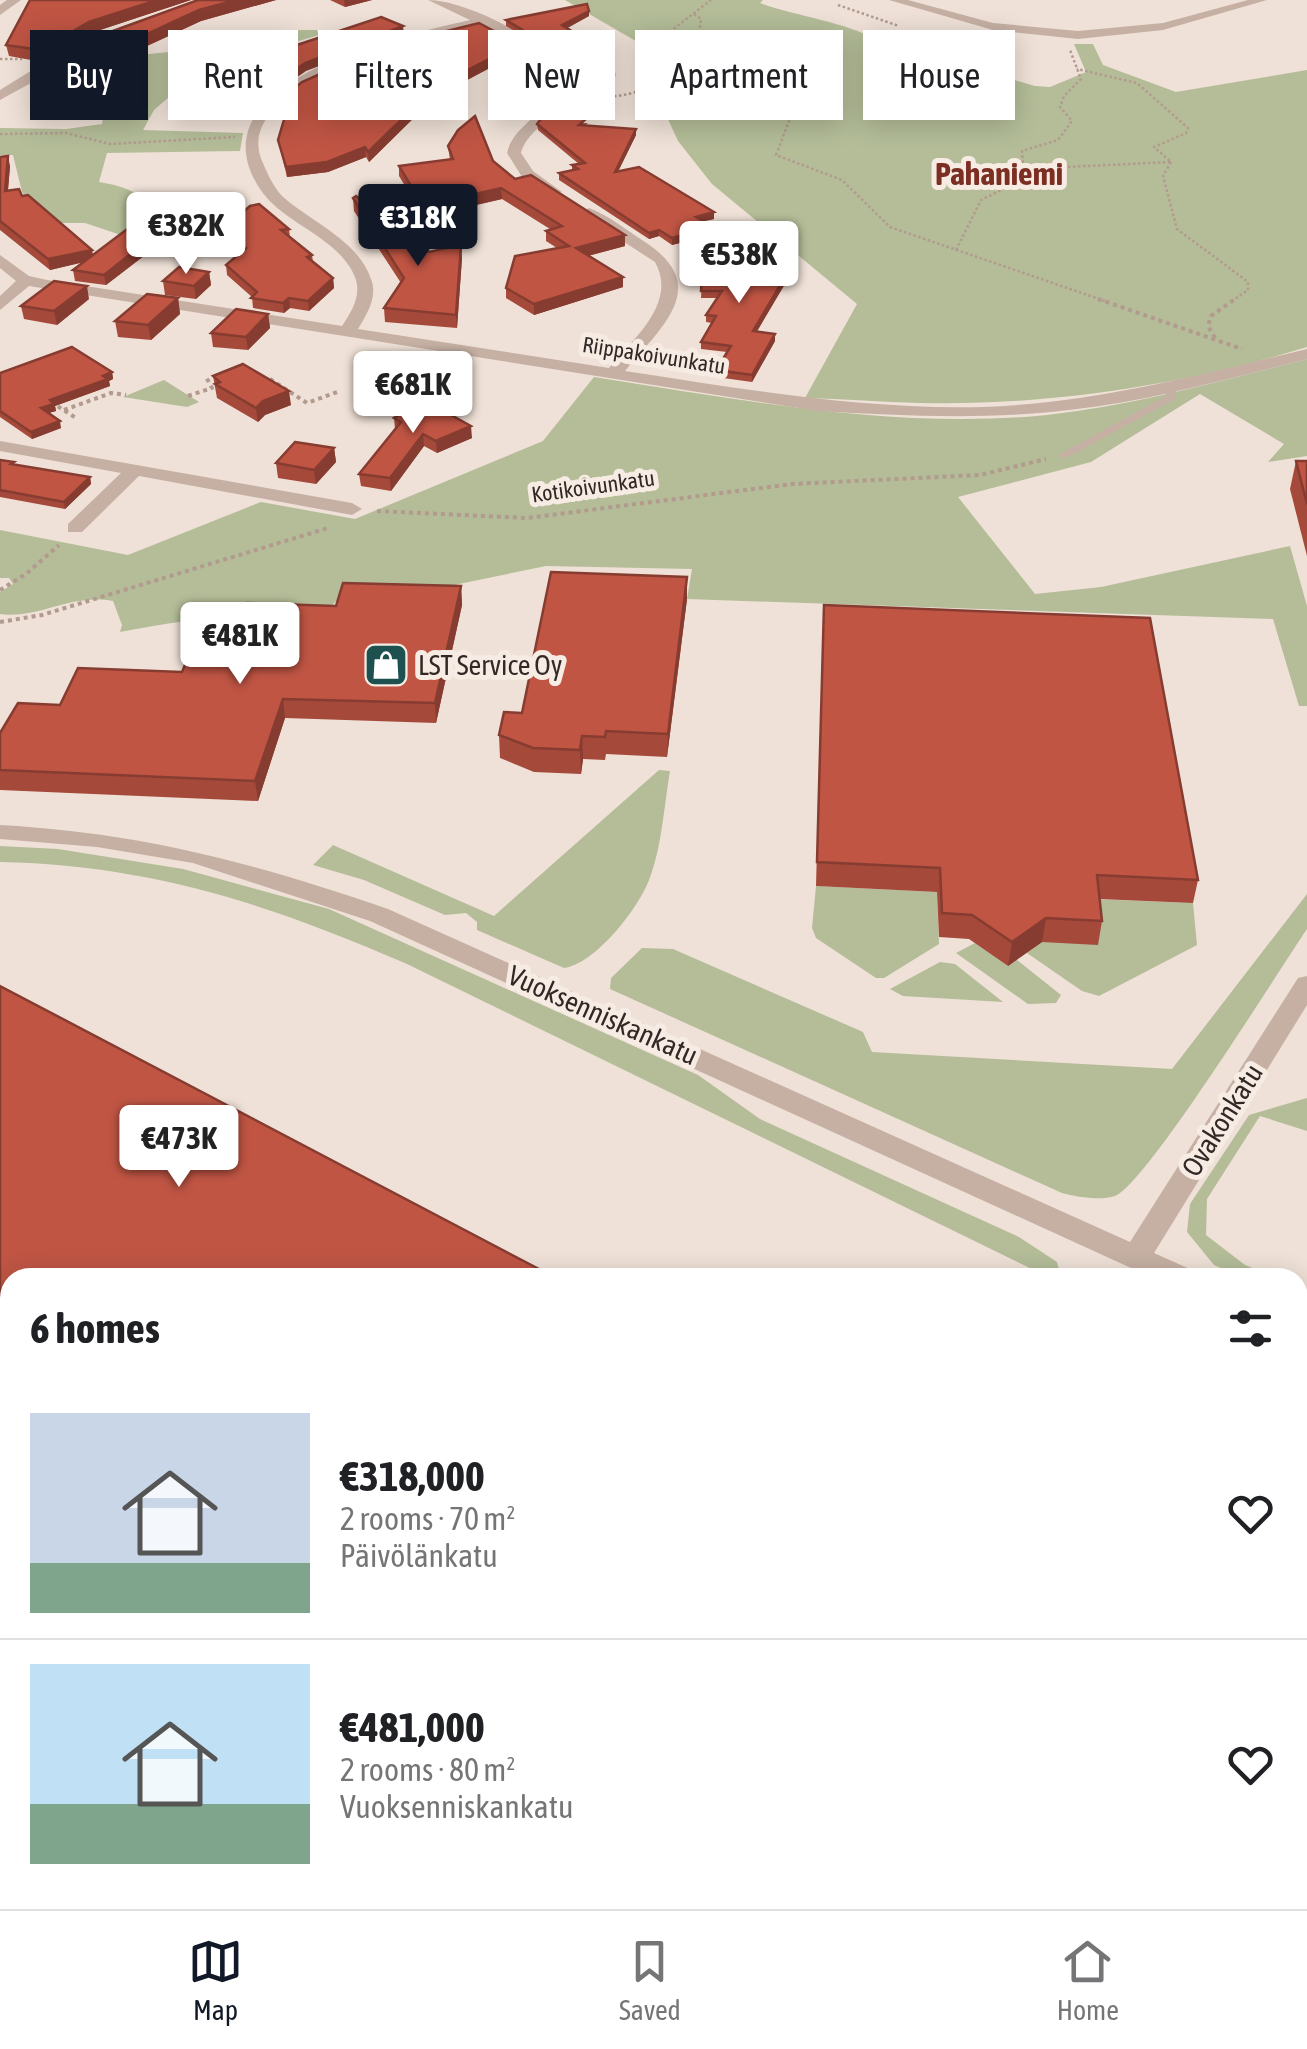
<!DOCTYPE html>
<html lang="en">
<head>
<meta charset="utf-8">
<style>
	:root { --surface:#fff; --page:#f6f6f6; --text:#202124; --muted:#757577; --line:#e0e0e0; --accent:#111827 }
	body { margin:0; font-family:"Asap Condensed",sans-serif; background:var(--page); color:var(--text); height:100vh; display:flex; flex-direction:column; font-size:38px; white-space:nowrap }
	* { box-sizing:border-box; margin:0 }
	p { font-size:32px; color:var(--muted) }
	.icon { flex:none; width:55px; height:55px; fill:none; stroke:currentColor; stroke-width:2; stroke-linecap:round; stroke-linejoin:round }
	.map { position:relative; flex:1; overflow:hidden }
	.drawer { position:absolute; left:0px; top:1268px; width:1308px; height:642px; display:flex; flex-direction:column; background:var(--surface); border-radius:30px 30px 0 0; box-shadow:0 5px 25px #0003 }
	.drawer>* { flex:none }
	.hud { position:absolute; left:30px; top:30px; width:1248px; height:90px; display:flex; gap:20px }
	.price { position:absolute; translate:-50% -85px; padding:0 22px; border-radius:10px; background:#fff; color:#222; font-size:32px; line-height:65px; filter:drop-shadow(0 2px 5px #0008) }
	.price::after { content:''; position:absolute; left:50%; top:60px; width:30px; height:22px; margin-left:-15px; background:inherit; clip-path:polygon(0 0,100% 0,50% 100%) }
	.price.active { background:var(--accent); color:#fff }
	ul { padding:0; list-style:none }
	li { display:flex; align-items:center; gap:30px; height:250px; padding:0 30px }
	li+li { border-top:2px solid var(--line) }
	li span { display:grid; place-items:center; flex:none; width:280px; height:200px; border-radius:0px; color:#555 }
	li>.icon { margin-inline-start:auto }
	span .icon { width:120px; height:120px; fill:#fffc; stroke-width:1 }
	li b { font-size:42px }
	h2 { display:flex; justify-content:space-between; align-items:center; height:120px; padding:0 30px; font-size:42px }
	.tag { padding:0 35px; border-radius:0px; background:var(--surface); box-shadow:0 5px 25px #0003; font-size:35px; line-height:90px }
	.tag.active { background:var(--accent); color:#fff }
	.tab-bar { display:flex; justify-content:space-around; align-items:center; height:140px; border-top:2px solid var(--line); background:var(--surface); font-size:28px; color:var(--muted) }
	.tab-bar a { display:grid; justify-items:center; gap:5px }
	.tab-bar .active { color:var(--accent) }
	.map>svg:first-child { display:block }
	.green { fill:#b4bd98 }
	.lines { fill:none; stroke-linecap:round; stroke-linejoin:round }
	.path-far1 { stroke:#b29a8e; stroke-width:2.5; stroke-dasharray:2.5 2.5; stroke-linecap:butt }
	.path { stroke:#b29a8e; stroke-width:4; stroke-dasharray:4 4; stroke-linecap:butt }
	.service { fill:#c6b0a4; fill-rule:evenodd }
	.minor { fill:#c6b0a4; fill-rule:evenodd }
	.tertiary { fill:#c6b0a4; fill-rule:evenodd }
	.rail { stroke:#322825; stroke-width:10; stroke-dasharray:4 10; stroke-linecap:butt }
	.wall { fill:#a5493a }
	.shaded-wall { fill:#863c30 }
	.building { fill:#c05544; stroke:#863c30; stroke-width:2.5 }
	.labels { text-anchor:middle; stroke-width:10; stroke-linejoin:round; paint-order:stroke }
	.far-street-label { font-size:22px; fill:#322825; stroke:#f7ece3 }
	.poi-label { font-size:28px; fill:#322825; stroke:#f7ece3; text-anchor:start }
	.street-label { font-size:28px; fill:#322825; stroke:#f7ece3 }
	.far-district-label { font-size:32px; font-weight:bold; fill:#7d2e22; stroke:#f7ece3 }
</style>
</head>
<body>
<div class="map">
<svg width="1307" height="1909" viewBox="0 0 1307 1909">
	<rect width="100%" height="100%" fill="#efe1d7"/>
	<g class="green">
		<path d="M565 0H763L760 3C799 17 842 21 878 40L1035 86 1050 87 1086 72 1074 44H1093L1103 65 1176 92 1307 70V347C1185 385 1048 406 920 403 882 402 844 399 805 398L857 304 712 184 678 141 648 76 653 51Z"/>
		<path d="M272 30H317L319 35 254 54 214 77 184 84 154 110 143 130 243 133 240 151 107 153 99 182C144 189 153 205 179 240L163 249 85 223H53L22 192 13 155H0V128L66 129 102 124 104 111 91 103 118 85 91 74 119 57 189 50Z"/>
		<path d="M1307 359V456L1268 462 1284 444 1200 394 1091 462 958 497 1035 594 1101 587 1290 546 1307 606V706H1299L1273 619 687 599 692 569 546 566 454 585 410 602 339 599 321 615C251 611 189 619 120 632L122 625 113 601C70 593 40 619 0 614V592L13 584 9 578H0V530L128 555 261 502 355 519 543 441 594 377C743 400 897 430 1047 415 1135 405 1221 381 1307 359Z"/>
		<path d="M164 380 199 402 187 407 123 397Z"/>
		<path d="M659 770 670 771C664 806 662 847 649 880 638 909 595 964 564 968L477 930V922L466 913 445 915 364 880 313 865 333 845 494 916Z"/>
		<path d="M0 846 58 849 183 869 329 909 698 1075 760 1119 1019 1237 1057 1262 1061 1277H1048L407 964C271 905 151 865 0 862Z"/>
		<path d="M816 886 937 892 939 944 884 978H876L816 938 812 928Z"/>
		<path d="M1307 894V929C1279 970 1145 1186 1115 1196 1100 1201 1077 1197 1062 1193L610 989 611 978 642 948 673 949 863 1032 872 1052 1172 1069Z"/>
		<path d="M1093 899 1193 903 1197 945 1099 996 1082 991 1027 953Z"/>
		<path d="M975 943 1008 966 1017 960 1061 995 1056 1003 1028 1004 956 953Z"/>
		<path d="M940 962 955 964 1003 1002 903 996 890 989Z"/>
		<path d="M1307 1098V1131L1260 1116 1207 1199 1206 1235 1245 1265 1275 1277H1241L1214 1265 1187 1232 1190 1204 1249 1115Z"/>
	</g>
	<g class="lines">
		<g class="path-far1">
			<path d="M838 5 899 26"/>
			<path d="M694 14 701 19 697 49 724 55C733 95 754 103 792 113L776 155 842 180 890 227 1105 301"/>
			<path d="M0 59H22"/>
			<path d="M574 97C602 98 660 100 665 61 666 53 663 45 663 37L711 0"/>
			<path d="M0 134 66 133 110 144 235 137"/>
			<path d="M1171 162 1163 176 1177 229 1248 282V290L1232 301"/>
			<path d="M1023 169 1171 162 1154 147 1186 133 1188 128 1137 83 1077 69"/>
			<path d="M956 250 981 200 1024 179 1022 151 1058 140 1072 121 1060 107 1064 96 1081 79 1070 50"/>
		</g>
		<g class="path">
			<path d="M1098 299 1242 349"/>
			<path d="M1215 338 1208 326 1211 316 1235 299"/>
			<path d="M270 379 307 403 340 391"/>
			<path d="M188 396 212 388 205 375"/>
			<path d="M51 402 76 418"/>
			<path d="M64 410 111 393 126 395"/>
			<path d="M377 511 527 518 792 484 980 475 1046 459"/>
			<path d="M0 590 26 574 59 545"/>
			<path d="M0 622 42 615 328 528"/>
		</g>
		<path class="service" d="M1171 385 1176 388 1175 399 1068 457 1064 458 1058 455 1166 396V388Z"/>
		<g class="minor">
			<path d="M428 0C468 0 580 51 558 104 549 124 527 131 521 153L533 171 562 192 550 195 522 177 507 153C512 132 528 125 540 109 571 71 509 38 481 25 431 37 225 83 263 163 268 175 273 186 282 196 311 222 358 240 371 279 378 297 367 314 358 329L609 368C633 339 678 303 655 262L584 216 581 213 589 208C608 215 625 229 642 240 713 285 664 324 625 371 744 389 862 410 983 407 1094 403 1200 375 1307 349V359C1228 379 1150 401 1069 410 985 420 902 416 818 411L29 286 0 310V296L16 281 0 268V255L29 276 47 280 342 326C352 311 362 295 355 277 338 236 284 225 260 189 189 81 401 36 470 20Z"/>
			<path d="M889 0H908L993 23 1078 31 1163 23 1248 0H1267L1163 30 1078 39 993 30Z"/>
			<path d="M104 33 110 37 109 40 0 100V90L66 49Z"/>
			<path d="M0 441 352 503 362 509 352 515 139 476 82 532H68V524L121 473 0 451Z"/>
			<path d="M0 825C143 833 254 863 388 909L1130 1242 1298 978 1307 976V1005L1154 1253 1192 1270 1196 1278H1153L370 921 193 863 97 847 0 839Z"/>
			<path d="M1298 1320 1307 1323V1349L1298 1346Z"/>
		</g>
		<path class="tertiary" d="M7 0H21L0 15V5Z"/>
		<g class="rail">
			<path d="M0 1614 10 1621"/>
			<path d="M0 1655 10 1662"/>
			<path d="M347 1900 359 1909"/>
			<path d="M410 1900 423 1909"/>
		</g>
	</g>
	<g class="wall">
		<path d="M30 0H191L91 33 42 62 9 56 6 45Z"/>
		<path d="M198 0H276L201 21 95 70 68 66 66 55Z"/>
		<path d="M330 0H372L345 7Z"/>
		<path d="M589 16 567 28 613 57 615 81 588 82 587 73 546 39 537 44 506 26V20Z"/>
		<path d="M518 53 435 97 369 162 366 157 328 172 287 177 278 140 288 105 286 95Z"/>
		<path d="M588 123 585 125 636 135 618 171 714 212V219L703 221 713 227V234L672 245 659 236 649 239 559 180V173L572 170V165L579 164 538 130 537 124Z"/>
		<path d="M448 146 493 161 515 179 625 235V246L588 256 623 277V287L534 315 506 298V288L557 248 546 241V231L550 229 502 199 424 217 399 176V166L450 160Z"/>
		<path d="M0 157 10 166 8 190 22 196 92 250 93 255 143 244 145 255 106 285 75 281 73 270 83 262 50 270 0 230Z"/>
		<path d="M353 198 429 252 462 258 457 328 385 322 384 308 401 283 354 211Z"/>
		<path d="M224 229H289L290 238 312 255 313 262 333 278 334 288 309 311 290 308 284 313 253 308 252 297 227 275 226 265 241 252 225 238Z"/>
		<path d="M704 237 751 266 792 265V272L757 331 775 334V341L752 382 716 377V370L727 352 701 349V342L712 323 706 322V315L717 298H701Z"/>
		<path d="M209 272 211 285 196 299 165 295 163 281Z"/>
		<path d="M178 298 180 314 151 340 118 337 115 321Z"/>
		<path d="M89 299 57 325 24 319 21 306Z"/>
		<path d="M268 314 270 328 248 350 213 347 211 333Z"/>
		<path d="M112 372 113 379 109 381 110 386 55 406 56 411 48 413 61 428 32 439 0 417V373Z"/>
		<path d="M213 376 291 405 265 415 258 422 217 398Z"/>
		<path d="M455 392 456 404 449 414 472 438 437 453 424 446 391 491 361 486 359 474 395 429 394 418Z"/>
		<path d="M334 448 336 462 316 484 278 478 276 463Z"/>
		<path d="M0 460 14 465 90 477 91 484 65 509 0 497Z"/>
		<path d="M1296 461H1307V556L1290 489Z"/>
		<path d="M687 577V599L667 757 606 754 605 760 583 759 581 774 534 772 500 758 499 735 522 713Z"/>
		<path d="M461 586 462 605 436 723 285 718 258 801 0 790V733L182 672 236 631 336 606Z"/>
		<path d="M823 627 1198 880 1193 903 1099 899 1102 921 1098 945 1042 942 1008 966 969 939 939 937 937 892 816 886Z"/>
		<path d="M0 986 10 1278V1602L0 1595Z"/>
		<path d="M440 1900H1291L1287 1909H453Z"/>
	</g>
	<g class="shaded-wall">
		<path d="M157 0H191L91 33 42 62 40 50 89 22Z"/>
		<path d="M236 0H276L201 21 95 70 93 59 199 10Z"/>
		<path d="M344 0H372L345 7Z"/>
		<path d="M589 11V16L562 31V25Z"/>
		<path d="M403 26 404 34 306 71 266 99 265 91 305 63Z"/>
		<path d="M546 33V39L537 44 536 38Z"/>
		<path d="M518 44V53L435 97 369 162 368 152 435 87Z"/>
		<path d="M636 129V135L615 178V172Z"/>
		<path d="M365 147 366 157 328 172 287 177 286 167Z"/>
		<path d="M8 156 10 166 7 201 5 191Z"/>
		<path d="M501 188 502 199 424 217 423 206Z"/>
		<path d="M714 212V219L696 223V217Z"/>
		<path d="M713 227V234L672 245V238Z"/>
		<path d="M659 230V236L649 239V233Z"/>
		<path d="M625 235V246L576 259V248Z"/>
		<path d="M143 244 145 255 106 285 104 275Z"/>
		<path d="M461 245 462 258 457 328 456 315Z"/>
		<path d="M92 250 93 260 50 270 48 259Z"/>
		<path d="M792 265V272L753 338V331Z"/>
		<path d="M209 272 211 285 196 299 194 286Z"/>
		<path d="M623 277V287L534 315V304Z"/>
		<path d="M333 278 334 288 309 311 308 301Z"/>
		<path d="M87 286 89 299 57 325 54 311Z"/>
		<path d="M178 298 180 314 151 340 148 325Z"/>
		<path d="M289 298 290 308 284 313 283 303Z"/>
		<path d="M268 314 270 328 248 350 246 337Z"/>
		<path d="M775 334V341L752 382V375Z"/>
		<path d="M112 372 113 379 109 381 110 386 55 406 56 411 42 415 41 408 50 400Z"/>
		<path d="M289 391 291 405 265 415 258 422 256 408 263 401Z"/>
		<path d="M455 392 456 404 443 422 442 410Z"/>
		<path d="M60 421 61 428 32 439 31 432Z"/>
		<path d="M471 426 472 438 437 453 436 441Z"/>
		<path d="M423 434 424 446 391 491 390 478Z"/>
		<path d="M334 448 336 462 316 484 314 470Z"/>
		<path d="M90 477 91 484 65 509 64 502Z"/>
		<path d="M687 577V599L667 757 668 734Z"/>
		<path d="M461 586 462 605 436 723 435 703Z"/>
		<path d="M283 699 285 718 258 801 255 781Z"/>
		<path d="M582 736 583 759 581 774 580 750Z"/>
		<path d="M1046 918 1042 942 1008 966 1012 942Z"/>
	</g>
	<g class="building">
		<path d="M30 0H157L89 22 40 50 6 45Z"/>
		<path d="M198 0H236L199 10 93 59 66 55 102 35Z"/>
		<path d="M587 4 589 11 562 25 613 57 614 75 587 76V67L546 33 536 38 506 20Z"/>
		<path d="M381 17 403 26 305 63 265 91 258 65 279 51Z"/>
		<path d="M479 23 518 44 435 87 368 152 365 147 327 162 286 167 278 140 291 96 286 95 302 82 378 48Z"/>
		<path d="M547 111 588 117 579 125 636 129 615 172 639 167 714 212 696 217 713 227 672 238 659 230 649 233 559 173 578 169 572 165 585 163 537 124Z"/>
		<path d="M475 116 493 161 515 179 531 175 625 235 576 248 623 277 534 304 506 288 515 256 569 246 546 231 562 226 501 188 423 206 399 166 453 159 448 146 458 130Z"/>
		<path d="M8 156 5 191 19 189 22 196 28 195 92 250 48 259 0 221V157Z"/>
		<path d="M356 196 429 252 461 245 456 315 384 308 404 278 353 198Z"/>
		<path d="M259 204 289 229 281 230 312 255 307 257 333 278 308 301 289 298 283 303 251 298 257 292 226 265 246 248 224 229 250 206Z"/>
		<path d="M130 227 143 244 104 275 73 270Z"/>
		<path d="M704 237 751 266 792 265 753 331 775 334 752 375 716 370 731 346 701 342 716 316 706 315 722 291H701Z"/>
		<path d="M179 267 209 272 194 286 163 281Z"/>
		<path d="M54 281 87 286 54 311 21 306Z"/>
		<path d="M147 294 178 298 148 325 115 321Z"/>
		<path d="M236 309 268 314 246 337 211 333Z"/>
		<path d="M72 347 112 372 103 376 108 379 50 400 54 404 41 408 60 421 31 432 0 411V373Z"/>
		<path d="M243 364 289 391 263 401 256 408 215 384 220 382 213 376Z"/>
		<path d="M455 392 442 410 471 426 436 441 423 434 390 478 359 474 401 422 394 418 413 406 418 408Z"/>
		<path d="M295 442 334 448 314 470 276 463Z"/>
		<path d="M0 460 14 462 11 464 90 477 64 502 0 490Z"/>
		<path d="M1296 461H1307V504Z"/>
		<path d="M551 572 687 577 668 734 606 731 605 737 582 736 580 750 533 748 499 735 504 712 522 713Z"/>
		<path d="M343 583 461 586 435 703 283 699 255 781 0 770V733L18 703 60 705 78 668 182 672 200 629 236 631 247 603 336 606Z"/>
		<path d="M824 605 1150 618 1198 880 1097 875 1102 921 1046 918 1012 942 972 915 942 913 940 868 817 862Z"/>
		<path d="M0 986 556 1278H10V1584L0 1577Z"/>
		<path d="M1298 1667 1307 1672V1863L1298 1884Z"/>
		<path d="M470 1900H1290L1286 1909H483Z"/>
	</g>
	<defs>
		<symbol id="shop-square" viewBox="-11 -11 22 22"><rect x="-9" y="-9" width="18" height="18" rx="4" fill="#1d514f" stroke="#f7ece3"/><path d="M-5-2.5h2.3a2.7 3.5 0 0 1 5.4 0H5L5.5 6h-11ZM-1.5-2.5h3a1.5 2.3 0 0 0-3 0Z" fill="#fff"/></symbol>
	</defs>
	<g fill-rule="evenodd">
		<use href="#shop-square" x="361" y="640" width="50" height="50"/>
	</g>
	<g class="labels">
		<g class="far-street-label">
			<text transform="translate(654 355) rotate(9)" y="8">Riippakoivunkatu</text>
			<text transform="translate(593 486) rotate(-8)" y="8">Kotikoivunkatu</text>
		</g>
		<g class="poi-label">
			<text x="418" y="675">LST Service Oy</text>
		</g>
		<g class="street-label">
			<text transform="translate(603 1015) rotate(24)" y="10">Vuoksenniskankatu</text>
			<text transform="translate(1222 1120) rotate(-58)" y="10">Ovakonkatu</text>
		</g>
		<g class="far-district-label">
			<text x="999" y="185">Pahaniemi</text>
		</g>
	</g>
</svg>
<b class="price active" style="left:418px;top:269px">€318K</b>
<b class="price" style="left:186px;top:277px">€382K</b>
<b class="price" style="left:739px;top:306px">€538K</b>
<b class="price" style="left:413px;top:436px">€681K</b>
<b class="price" style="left:240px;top:687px">€481K</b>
<b class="price" style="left:179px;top:1190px">€473K</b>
<div class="hud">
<a class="tag active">Buy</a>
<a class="tag">Rent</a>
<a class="tag">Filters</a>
<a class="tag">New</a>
<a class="tag">Apartment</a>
<a class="tag">House</a>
</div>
<section class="drawer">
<h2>6 homes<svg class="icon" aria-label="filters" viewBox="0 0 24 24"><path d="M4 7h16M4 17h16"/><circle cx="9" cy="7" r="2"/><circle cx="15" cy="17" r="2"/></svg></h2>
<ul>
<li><span style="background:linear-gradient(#c9d6e8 75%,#7fa58c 0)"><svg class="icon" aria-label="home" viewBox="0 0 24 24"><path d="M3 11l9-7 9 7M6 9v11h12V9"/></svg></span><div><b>€318,000</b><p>2 rooms · 70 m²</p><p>Päivölänkatu</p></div><svg class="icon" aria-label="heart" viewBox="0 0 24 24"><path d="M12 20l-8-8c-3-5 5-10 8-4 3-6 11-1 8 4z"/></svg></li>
<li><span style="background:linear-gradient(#bfe0f5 70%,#7fa58c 0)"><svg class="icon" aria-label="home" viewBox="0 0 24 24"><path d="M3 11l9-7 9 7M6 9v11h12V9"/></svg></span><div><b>€481,000</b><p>2 rooms · 80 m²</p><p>Vuoksenniskankatu</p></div><svg class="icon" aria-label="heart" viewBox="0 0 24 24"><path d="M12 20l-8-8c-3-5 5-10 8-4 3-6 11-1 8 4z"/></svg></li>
</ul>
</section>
</div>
<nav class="tab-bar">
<a class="active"><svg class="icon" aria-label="map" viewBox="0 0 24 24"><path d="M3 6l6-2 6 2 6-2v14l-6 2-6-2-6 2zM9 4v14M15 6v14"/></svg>Map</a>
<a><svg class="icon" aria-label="saved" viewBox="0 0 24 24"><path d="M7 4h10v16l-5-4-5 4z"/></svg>Saved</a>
<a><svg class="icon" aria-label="home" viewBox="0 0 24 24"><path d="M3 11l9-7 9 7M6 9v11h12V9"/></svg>Home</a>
</nav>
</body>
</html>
